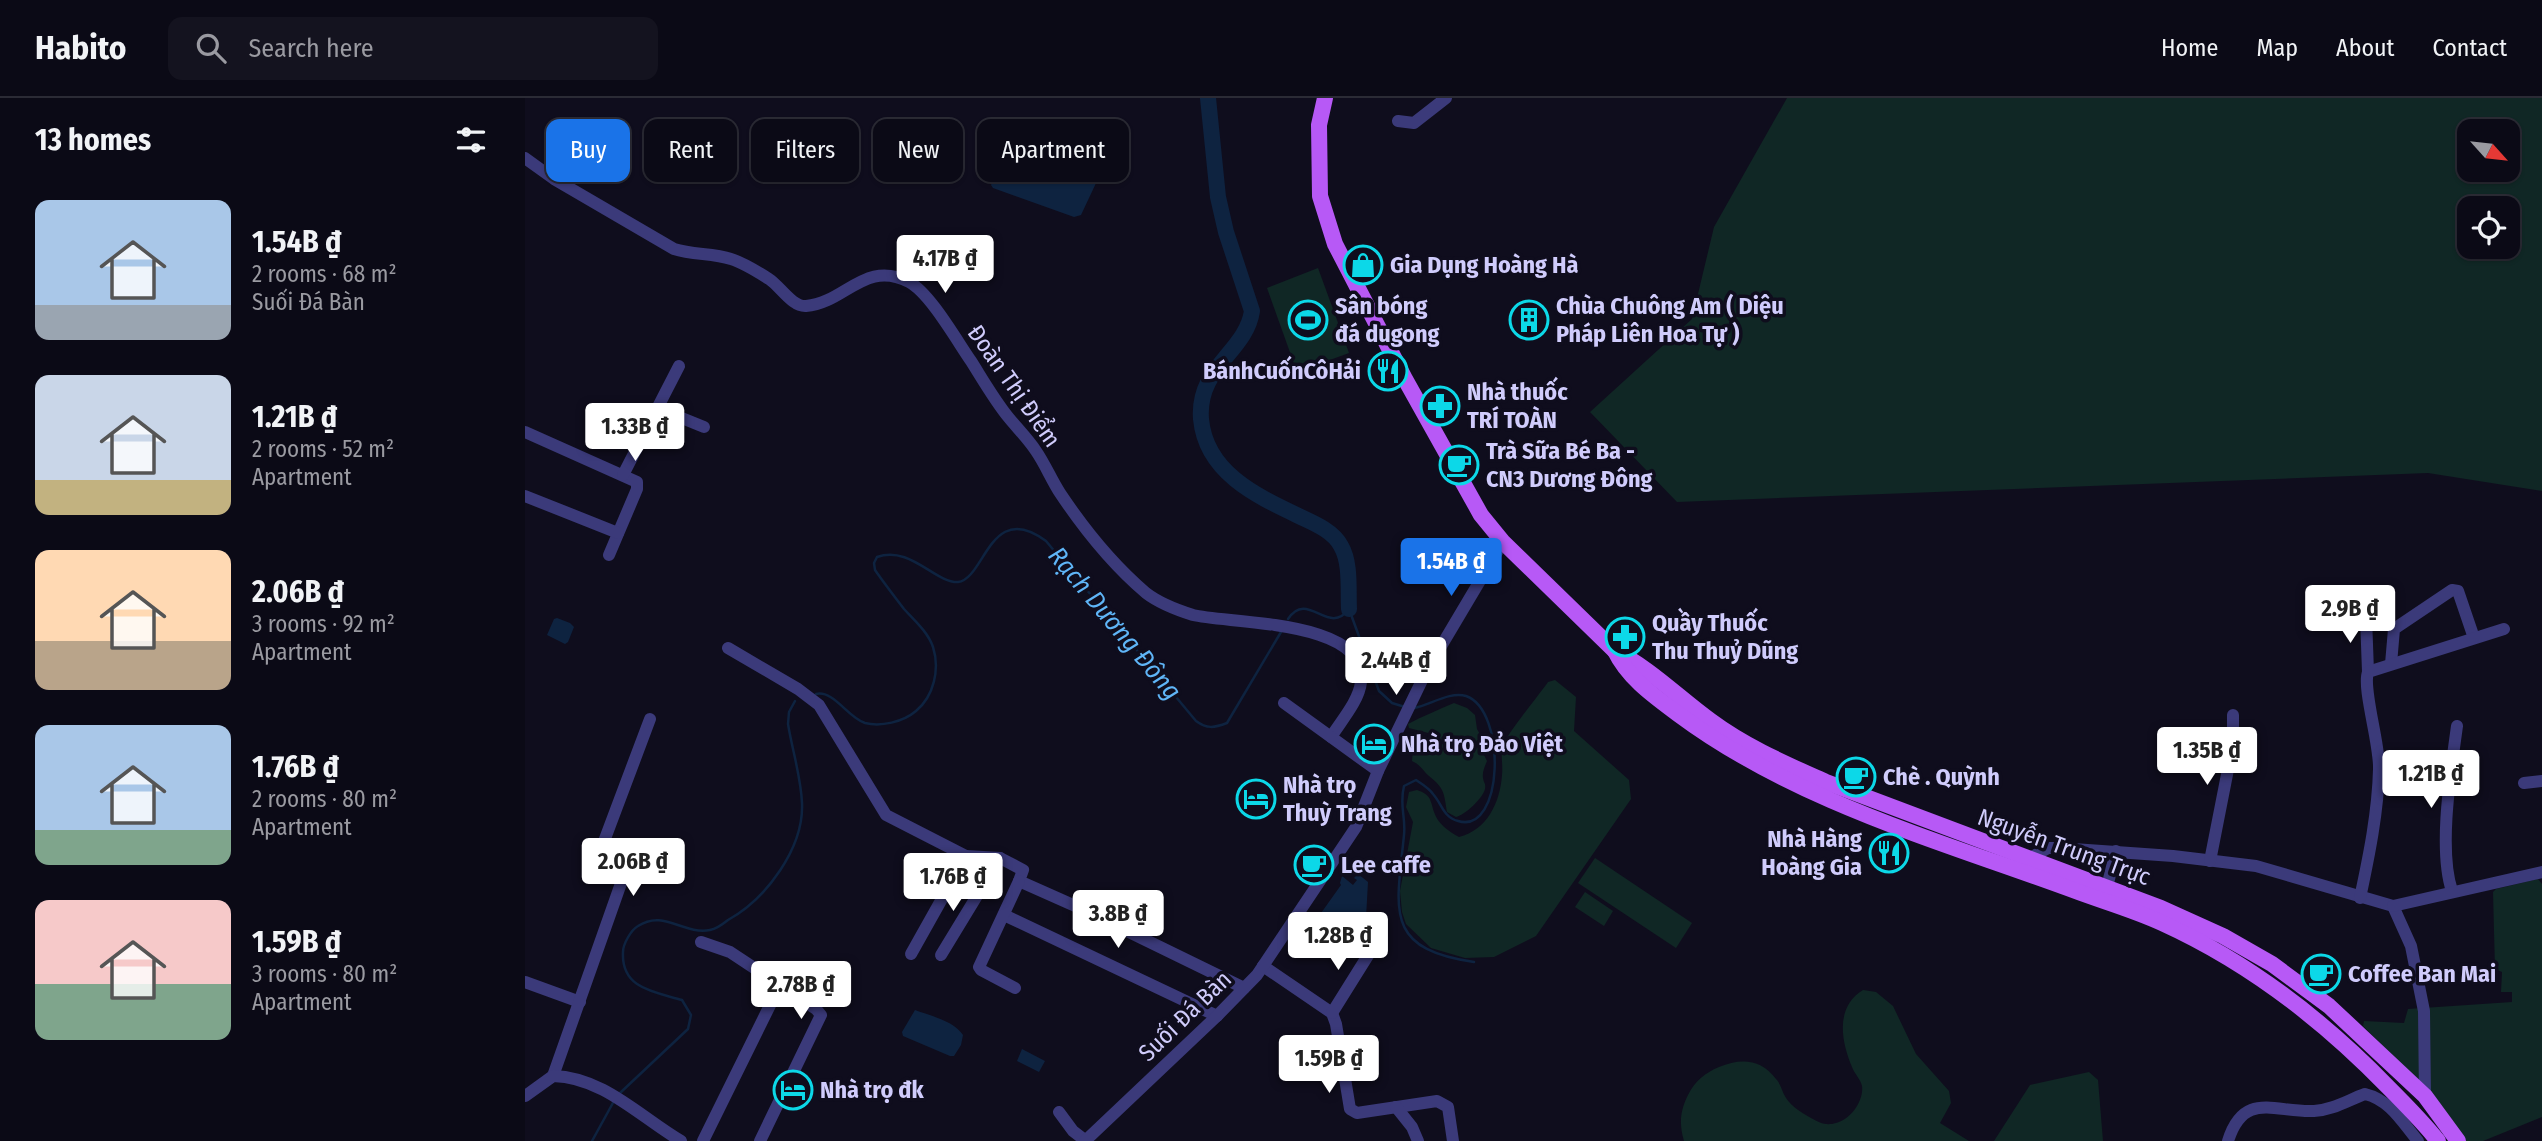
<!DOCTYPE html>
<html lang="en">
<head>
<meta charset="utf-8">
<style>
	:root { --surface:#0b0a16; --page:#14131f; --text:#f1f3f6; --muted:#9a9aa1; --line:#2b2b35; --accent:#1a73e8 }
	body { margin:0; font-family:"Fira Sans Condensed",sans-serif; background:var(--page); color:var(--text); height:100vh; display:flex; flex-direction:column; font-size:26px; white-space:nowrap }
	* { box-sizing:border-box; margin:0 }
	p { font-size:23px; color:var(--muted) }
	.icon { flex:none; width:38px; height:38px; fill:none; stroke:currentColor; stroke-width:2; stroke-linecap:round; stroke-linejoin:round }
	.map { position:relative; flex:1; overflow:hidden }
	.panel { display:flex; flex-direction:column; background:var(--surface); width:525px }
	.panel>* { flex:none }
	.guide { position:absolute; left:21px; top:21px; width:665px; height:63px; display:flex; gap:14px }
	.needle { width:46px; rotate:117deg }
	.controls { position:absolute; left:1932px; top:21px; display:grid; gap:14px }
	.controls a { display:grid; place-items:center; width:63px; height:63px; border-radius:14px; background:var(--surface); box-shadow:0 2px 5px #0004,0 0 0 2px var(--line); font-size:35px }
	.price { position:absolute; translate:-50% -60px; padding:0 16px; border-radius:7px; background:#fff; color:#222; font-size:23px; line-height:46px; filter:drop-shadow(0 2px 4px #0008) }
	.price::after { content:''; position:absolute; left:50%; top:42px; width:21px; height:16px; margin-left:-10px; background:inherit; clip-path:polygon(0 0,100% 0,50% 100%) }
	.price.active { background:var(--accent); color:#fff }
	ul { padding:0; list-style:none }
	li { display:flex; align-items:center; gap:21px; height:175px; padding:0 35px }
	li span { display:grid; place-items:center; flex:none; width:196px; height:140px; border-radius:14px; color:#555 }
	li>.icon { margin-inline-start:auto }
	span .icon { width:84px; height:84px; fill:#fffc; stroke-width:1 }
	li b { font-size:30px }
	h2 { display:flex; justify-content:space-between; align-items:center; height:84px; padding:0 35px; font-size:30px }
	.chip { padding:0 24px; border-radius:14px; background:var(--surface); box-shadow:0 2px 5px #0004,0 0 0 2px var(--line); font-size:24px; line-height:63px }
	.chip.active { background:var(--accent); color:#fff }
	header { display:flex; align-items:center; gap:42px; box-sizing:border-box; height:98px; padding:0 35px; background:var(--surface); border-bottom:2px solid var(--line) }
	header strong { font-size:33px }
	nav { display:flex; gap:38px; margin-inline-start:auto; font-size:24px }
	.search { width:490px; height:63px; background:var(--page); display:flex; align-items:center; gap:18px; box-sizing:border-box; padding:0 24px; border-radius:14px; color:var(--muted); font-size:26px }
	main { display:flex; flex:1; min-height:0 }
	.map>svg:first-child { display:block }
	.green { fill:#102725; fill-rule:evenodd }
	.water { fill:#0e2340 }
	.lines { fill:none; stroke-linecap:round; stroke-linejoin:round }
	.stream { stroke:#0e2340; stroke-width:2.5 }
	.river { stroke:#0e2340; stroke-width:16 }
	.minor { stroke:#3b3a7a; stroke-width:12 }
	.major { stroke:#b759f6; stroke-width:16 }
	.labels { text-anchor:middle; stroke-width:7; stroke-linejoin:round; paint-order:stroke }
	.poi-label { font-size:24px; font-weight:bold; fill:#d0ccfc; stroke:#0f0d1d; text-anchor:start }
	.street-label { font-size:24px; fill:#d0ccfc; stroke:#0f0d1d }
	.water-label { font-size:26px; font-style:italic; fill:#5fb5f7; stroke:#0f0d1d }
</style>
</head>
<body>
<header>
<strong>Habito</strong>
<div class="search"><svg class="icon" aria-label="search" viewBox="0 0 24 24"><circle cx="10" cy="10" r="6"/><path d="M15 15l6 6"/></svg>Search here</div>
<nav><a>Home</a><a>Map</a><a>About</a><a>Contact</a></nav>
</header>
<main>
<section class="panel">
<h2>13 homes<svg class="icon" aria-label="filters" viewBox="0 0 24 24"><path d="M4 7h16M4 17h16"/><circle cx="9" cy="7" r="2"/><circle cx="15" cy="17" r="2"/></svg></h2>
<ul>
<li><span style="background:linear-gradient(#a9c7e8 75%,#9aa5b1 0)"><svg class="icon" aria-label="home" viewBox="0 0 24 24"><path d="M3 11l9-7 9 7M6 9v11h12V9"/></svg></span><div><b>1.54B ₫</b><p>2 rooms · 68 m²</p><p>Suối Đá Bàn</p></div></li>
<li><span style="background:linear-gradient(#c9d6e8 75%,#c2b280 0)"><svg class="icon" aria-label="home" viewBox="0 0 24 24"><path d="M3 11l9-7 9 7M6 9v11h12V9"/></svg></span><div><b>1.21B ₫</b><p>2 rooms · 52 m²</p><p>Apartment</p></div></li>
<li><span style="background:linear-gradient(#ffd9b3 65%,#b9a48a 0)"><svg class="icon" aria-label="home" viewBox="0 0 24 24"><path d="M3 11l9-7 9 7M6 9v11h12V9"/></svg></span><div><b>2.06B ₫</b><p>3 rooms · 92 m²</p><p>Apartment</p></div></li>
<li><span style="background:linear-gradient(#a9c7e8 75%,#7fa58c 0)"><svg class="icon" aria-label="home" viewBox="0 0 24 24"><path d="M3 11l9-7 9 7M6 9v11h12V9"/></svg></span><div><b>1.76B ₫</b><p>2 rooms · 80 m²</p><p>Apartment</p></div></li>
<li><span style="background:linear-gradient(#f6c9c9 60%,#7fa58c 0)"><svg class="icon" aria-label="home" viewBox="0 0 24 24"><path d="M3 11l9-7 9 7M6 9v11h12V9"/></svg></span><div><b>1.59B ₫</b><p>3 rooms · 80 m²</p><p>Apartment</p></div></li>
</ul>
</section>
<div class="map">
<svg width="2017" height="1043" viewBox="0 0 2017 1043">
	<rect width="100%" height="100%" fill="#0f0d1d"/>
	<g class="green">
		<path d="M1262 0H2017V393L1903 375 1152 404 1065 314 1167 221 1189 129ZM1944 33H1983V72H1944ZM1944 110H1983V149H1944Z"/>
		<path d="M793 170 824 255 772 274 742 190Z"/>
		<path d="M1030 582 1051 599 1049 633 1104 682 1106 701 1011 838 969 859 940 860 906 850 881 826 877 814 875 793 888 724 881 709 884 694 892 692C906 697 905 701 909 714 913 726 923 733 934 739 962 732 975 705 977 677 978 669 976 658 977 650 979 639 1015 596 1023 584Z"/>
		<path d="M929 605 942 610 950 617 952 631 957 640 956 651 962 663C960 668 957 674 958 680 959 686 961 685 960 691 958 700 940 717 931 719L922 714C919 694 919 690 904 678 898 673 896 667 887 663L888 652 897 648 907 649 911 637 884 630 883 626C898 618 913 612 929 605Z"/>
		<path d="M1070 760 1167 825 1151 850 1053 785Z"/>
		<path d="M2013 781 2017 786V1019L1958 1043H1941L1885 974 1838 928 1839 923 1879 925 1883 911 1987 904V894H1976L1977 874 1970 871 1968 794 1971 791Z"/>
		<path d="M1060 794 1088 813 1079 828 1050 809Z"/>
		<path d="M1338 892 1351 894 1368 908 1391 956 1424 993 1426 1005 1415 1025 1444 1043H1159C1154 1026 1155 1013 1163 997 1170 983 1180 975 1194 969 1216 960 1236 961 1251 981 1256 986 1257 994 1261 1000 1267 1009 1277 1015 1286 1020 1295 1025 1301 1028 1311 1025 1325 1022 1339 1003 1337 988 1336 982 1329 975 1327 969 1316 943 1310 909 1338 892Z"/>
		<path d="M1564 974 1573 982 1578 1043H1469L1505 987Z"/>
	</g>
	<g class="water">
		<path d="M512 22 534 31 538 38C533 66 555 57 568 73 570 76 571 80 572 83L556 117 549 119 468 90 466 87 475 63 479 60 489 65 494 61 506 26Z"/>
		<path d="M32 520 45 525 49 529 43 544 40 546 22 537 29 521Z"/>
		<path d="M833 776 843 784 840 838 824 855H819L781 826 784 822 789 825 816 787 815 785 817 778 828 787 832 782 829 780Z"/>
		<path d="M390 912C406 918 429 923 438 937L436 947 429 958H425L378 938 377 934Z"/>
		<path d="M497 951 520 963 514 974 492 963Z"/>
	</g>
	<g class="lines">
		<g class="stream">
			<path d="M824 511 854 593 867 605 880 609"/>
			<path d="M763 521C783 491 803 539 824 511"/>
			<path d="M291 596C309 592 323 620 340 625 356 629 378 624 391 613 409 598 415 571 408 549 403 534 389 522 379 511 369 498 359 485 350 472L349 465 352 459C385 447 410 485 433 484 460 481 465 401 521 443L671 623C682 631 689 630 702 625L756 534"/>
			<path d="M889 610C905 607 925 593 941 598 982 612 979 737 933 723 918 719 917 706 908 696 904 690 897 686 891 682L879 688C874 708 881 718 879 737 872 810 857 851 949 864"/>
			<path d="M95 995 163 931 166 917 157 902C130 894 96 891 98 854 98 846 106 832 113 828 139 811 158 837 185 832 191 831 198 826 203 822 241 801 279 750 277 705 276 679 267 651 263 626L264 614 270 603"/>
			<path d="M67 1043 89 1003"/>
		</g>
		<path class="river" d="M683 0 693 99 701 134 727 213C721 254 672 269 676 321 681 376 734 399 778 420 791 426 809 434 816 448 826 465 823 492 824 511"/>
		<g class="minor">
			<path d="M873 23 889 25 921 0"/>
			<path d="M0 60 29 81 149 151C168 157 188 155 206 161 219 165 233 174 244 181 255 188 267 209 281 208 320 205 340 161 384 184 405 195 432 243 446 263 458 282 470 303 484 320 493 331 503 341 511 353 520 366 526 381 535 395 559 431 587 466 621 495 634 505 652 512 668 517 704 526 845 521 836 584 834 603 816 623 806 639"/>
			<path d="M132 310 179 329"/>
			<path d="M0 334 112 384V391L84 457"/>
			<path d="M98 377 154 268"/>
			<path d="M0 398 93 435"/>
			<path d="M1841 519 1843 574"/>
			<path d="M203 550 273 591 294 607 361 717 441 758 475 760 498 772 494 783 557 811 719 890"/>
			<path d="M1866 566 1869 531 1927 492 1933 493 1949 540"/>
			<path d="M759 605 853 673"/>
			<path d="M1999 685 2017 683"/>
			<path d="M1505 760 1523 750H1534L1648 758 1731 768 1868 808 1886 848 1899 913 1900 998"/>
			<path d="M1685 763 1708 646V617"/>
			<path d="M1582 789 1591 753"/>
			<path d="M1927 793C1913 751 1926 673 1932 628"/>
			<path d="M1835 800C1844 758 1853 714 1854 671 1855 646 1837 590 1843 574L1979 531"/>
			<path d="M1868 808 2017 774"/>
			<path d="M479 817 692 918"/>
			<path d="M176 844 205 854 291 911 296 917 235 1043"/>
			<path d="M386 856 441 758"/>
			<path d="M416 857 475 760"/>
			<path d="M738 868 807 915 811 926 825 1011 832 1015 912 1003 923 1009 928 1043"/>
			<path d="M0 884 55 904"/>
			<path d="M490 890 456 872 454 869 494 783"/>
			<path d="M807 915 847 851"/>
			<path d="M28 978 100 774 96 764 78 761 75 754 125 621"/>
			<path d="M0 998 28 978C78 979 115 1019 156 1043"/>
			<path d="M871 1009 887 1029 893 1043"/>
			<path d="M534 1014 548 1033 561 1043"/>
			<path d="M178 1043 255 887"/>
			<path d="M560 1043 692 918 732 877 831 729 853 673 902 572 978 444"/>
			<path d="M1703 1043C1719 992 1750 1015 1789 1013 1808 1012 1823 1002 1840 996 1865 1002 1877 1024 1893 1043"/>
		</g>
		<g class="major">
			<path d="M800 0 794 27 795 98 810 146 880 281 956 417 978 444 1090 553C1125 570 1154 600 1186 623 1221 649 1261 666 1301 684L1636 810 1698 838 1747 866 1804 908 1900 998 1933 1043"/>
			<path d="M1090 553C1103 580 1129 598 1153 616 1270 703 1412 742 1548 792 1577 803 1609 812 1637 825 1723 864 1797 921 1863 989 1880 1006 1898 1024 1913 1043"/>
		</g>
	</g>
	<defs>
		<symbol id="shop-ring" viewBox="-11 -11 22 22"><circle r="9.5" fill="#0f0d1d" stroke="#0cd8e8" stroke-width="1.5"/><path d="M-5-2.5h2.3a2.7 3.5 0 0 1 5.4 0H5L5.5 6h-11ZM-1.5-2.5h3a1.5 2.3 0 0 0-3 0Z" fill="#0cd8e8"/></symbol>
		<symbol id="stadium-ring" viewBox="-11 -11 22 22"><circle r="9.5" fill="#0f0d1d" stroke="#0cd8e8" stroke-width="1.5"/><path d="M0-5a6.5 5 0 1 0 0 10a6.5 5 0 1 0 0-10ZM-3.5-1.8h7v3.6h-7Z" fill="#0cd8e8"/></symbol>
		<symbol id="building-ring" viewBox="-11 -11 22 22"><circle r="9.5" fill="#0f0d1d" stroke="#0cd8e8" stroke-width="1.5"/><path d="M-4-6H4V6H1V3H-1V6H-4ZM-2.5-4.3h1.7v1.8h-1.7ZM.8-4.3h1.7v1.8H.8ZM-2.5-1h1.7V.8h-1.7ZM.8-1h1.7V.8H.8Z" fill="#0cd8e8"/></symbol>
		<symbol id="restaurant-ring" viewBox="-11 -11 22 22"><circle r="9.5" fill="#0f0d1d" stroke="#0cd8e8" stroke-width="1.5"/><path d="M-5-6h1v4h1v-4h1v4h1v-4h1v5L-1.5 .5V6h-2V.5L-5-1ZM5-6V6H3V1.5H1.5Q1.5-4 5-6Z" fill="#0cd8e8"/></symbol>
		<symbol id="pharmacy-ring" viewBox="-11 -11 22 22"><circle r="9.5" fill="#0f0d1d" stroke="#0cd8e8" stroke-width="1.5"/><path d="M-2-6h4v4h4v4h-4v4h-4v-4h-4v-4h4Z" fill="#0cd8e8"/></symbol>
		<symbol id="cafe-ring" viewBox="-11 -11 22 22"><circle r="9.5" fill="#0f0d1d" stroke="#0cd8e8" stroke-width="1.5"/><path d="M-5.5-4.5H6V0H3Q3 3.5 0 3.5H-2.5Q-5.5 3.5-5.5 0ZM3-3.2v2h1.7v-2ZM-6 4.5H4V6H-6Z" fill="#0cd8e8"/></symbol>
		<symbol id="hotel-ring" viewBox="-11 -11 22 22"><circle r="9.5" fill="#0f0d1d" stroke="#0cd8e8" stroke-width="1.5"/><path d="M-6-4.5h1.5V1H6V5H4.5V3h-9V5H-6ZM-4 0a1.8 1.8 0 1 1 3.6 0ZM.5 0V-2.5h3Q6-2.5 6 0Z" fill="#0cd8e8"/></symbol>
	</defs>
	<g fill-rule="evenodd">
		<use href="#shop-ring" x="816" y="145" width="44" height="44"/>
		<use href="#stadium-ring" x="761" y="200" width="44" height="44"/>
		<use href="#building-ring" x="982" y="200" width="44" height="44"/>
		<use href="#restaurant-ring" x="841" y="251" width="44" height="44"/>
		<use href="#pharmacy-ring" x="893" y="286" width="44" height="44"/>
		<use href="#cafe-ring" x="912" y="345" width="44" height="44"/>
		<use href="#pharmacy-ring" x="1078" y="517" width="44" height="44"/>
		<use href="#hotel-ring" x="827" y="624" width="44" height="44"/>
		<use href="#cafe-ring" x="1309" y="657" width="44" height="44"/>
		<use href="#hotel-ring" x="709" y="679" width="44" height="44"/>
		<use href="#restaurant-ring" x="1342" y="733" width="44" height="44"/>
		<use href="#cafe-ring" x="767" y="745" width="44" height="44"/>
		<use href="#cafe-ring" x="1774" y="854" width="44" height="44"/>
		<use href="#hotel-ring" x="246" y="970" width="44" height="44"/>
	</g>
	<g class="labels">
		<g class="poi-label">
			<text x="865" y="175">Gia Dụng Hoàng Hà</text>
			<text x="810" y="216">Sân bóng<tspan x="810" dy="28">đá dugong</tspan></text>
			<text x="1031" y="216">Chùa Chuông Am ( Diệu<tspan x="1031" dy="28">Pháp Liên Hoa Tự )</tspan></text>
			<text x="836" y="281" text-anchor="end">BánhCuốnCôHải</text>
			<text x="942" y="302">Nhà thuốc<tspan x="942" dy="28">TRÍ TOÀN</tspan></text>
			<text x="961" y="361">Trà Sữa Bé Ba -<tspan x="961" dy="28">CN3 Dương Đông</tspan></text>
			<text x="1127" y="533">Quầy Thuốc<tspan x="1127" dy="28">Thu Thuỷ Dũng</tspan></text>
			<text x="876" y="654">Nhà trọ Đảo Việt</text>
			<text x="1358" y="687">Chè . Quỳnh</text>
			<text x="758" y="695">Nhà trọ<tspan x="758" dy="28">Thuỳ Trang</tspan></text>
			<text x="1337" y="749" text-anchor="end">Nhà Hàng<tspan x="1337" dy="28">Hoàng Gia</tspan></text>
			<text x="816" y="775">Lee caffe</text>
			<text x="1823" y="884">Coffee Ban Mai</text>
			<text x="295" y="1000">Nhà trọ đk</text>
		</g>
		<g class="street-label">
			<text transform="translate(489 288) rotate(55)" y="8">Đoàn Thị Điểm</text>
			<text transform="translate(1539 749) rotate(20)" y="8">Nguyễn Trung Trực</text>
			<text transform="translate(660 918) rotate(-44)" y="8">Suối Đá Bàn</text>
		</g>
		<g class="water-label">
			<text transform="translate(590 525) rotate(50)" y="9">Rạch Dương Đông</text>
		</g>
	</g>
</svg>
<div class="controls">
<a><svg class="needle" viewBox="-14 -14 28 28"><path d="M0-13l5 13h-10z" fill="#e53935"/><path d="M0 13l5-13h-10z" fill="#9a9aa1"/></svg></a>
<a><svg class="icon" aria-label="locate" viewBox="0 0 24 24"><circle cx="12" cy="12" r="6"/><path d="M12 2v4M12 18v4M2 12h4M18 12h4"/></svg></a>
</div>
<b class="price" style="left:420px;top:197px">4.17B ₫</b>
<b class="price" style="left:110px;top:365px">1.33B ₫</b>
<b class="price active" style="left:926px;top:500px">1.54B ₫</b>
<b class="price" style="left:1825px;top:547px">2.9B ₫</b>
<b class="price" style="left:871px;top:599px">2.44B ₫</b>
<b class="price" style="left:1682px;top:689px">1.35B ₫</b>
<b class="price" style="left:1906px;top:712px">1.21B ₫</b>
<b class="price" style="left:108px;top:800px">2.06B ₫</b>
<b class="price" style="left:428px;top:815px">1.76B ₫</b>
<b class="price" style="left:593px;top:852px">3.8B ₫</b>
<b class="price" style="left:813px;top:874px">1.28B ₫</b>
<b class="price" style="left:276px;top:923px">2.78B ₫</b>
<b class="price" style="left:804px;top:997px">1.59B ₫</b>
<div class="guide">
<a class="chip active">Buy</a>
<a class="chip">Rent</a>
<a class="chip">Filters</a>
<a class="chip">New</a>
<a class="chip">Apartment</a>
</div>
</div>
</main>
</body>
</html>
